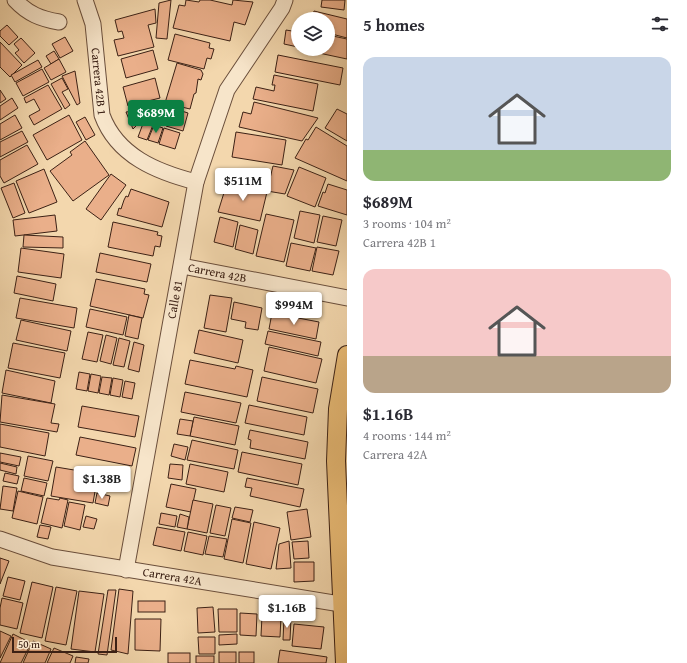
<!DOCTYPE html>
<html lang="en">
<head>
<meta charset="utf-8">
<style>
	:root { --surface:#fff; --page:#f7f7f7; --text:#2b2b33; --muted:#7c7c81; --accent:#0b8043 }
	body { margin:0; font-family:"Gentium Book Plus",serif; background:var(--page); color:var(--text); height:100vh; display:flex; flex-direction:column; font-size:15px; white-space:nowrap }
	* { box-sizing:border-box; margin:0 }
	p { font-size:13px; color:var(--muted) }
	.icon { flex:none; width:22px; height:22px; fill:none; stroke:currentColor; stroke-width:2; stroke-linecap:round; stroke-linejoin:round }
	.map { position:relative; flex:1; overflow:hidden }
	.side { display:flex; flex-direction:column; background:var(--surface); width:340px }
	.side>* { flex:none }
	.controls { position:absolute; left:291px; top:12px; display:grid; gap:8px }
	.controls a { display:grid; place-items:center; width:44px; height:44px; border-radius:50%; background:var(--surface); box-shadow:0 2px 6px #0003; font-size:20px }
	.scale { position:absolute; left:12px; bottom:10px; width:105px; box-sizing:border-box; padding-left:4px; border:2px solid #3c2115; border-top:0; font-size:11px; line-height:14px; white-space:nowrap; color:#3c2115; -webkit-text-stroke:3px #f7e5ca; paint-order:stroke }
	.price { position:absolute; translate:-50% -34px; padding:0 9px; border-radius:4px; background:#fff; color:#222; font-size:13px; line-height:26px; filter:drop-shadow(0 1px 2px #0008) }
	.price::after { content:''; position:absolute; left:50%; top:24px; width:12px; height:9px; margin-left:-6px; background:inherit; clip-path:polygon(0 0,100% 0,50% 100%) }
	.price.selected { background:var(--accent); color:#fff }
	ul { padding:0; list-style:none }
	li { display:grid; align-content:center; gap:8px; height:212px; padding:0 16px }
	li span { display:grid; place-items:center; height:124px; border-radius:12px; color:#555 }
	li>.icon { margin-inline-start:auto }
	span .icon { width:72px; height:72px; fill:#fffc; stroke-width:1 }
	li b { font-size:17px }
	h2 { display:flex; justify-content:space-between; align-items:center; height:48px; padding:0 16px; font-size:17px }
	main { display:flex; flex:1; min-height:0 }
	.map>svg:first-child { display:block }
	.building { fill:#eaaf8a; stroke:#3c2115 }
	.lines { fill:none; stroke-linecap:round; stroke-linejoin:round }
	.minor-casing { stroke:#6a4e3b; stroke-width:17 }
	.major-casing { stroke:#3c2115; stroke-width:20 }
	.minor { stroke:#f7e5ca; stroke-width:15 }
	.major { stroke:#eabc76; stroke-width:18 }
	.labels { text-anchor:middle; stroke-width:3; stroke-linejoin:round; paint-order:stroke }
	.street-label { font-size:12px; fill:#3c2115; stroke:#f7e5ca }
</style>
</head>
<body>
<main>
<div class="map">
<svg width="347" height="663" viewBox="0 0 347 663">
	<rect width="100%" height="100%" fill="#f3d7ad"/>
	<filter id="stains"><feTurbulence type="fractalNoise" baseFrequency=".005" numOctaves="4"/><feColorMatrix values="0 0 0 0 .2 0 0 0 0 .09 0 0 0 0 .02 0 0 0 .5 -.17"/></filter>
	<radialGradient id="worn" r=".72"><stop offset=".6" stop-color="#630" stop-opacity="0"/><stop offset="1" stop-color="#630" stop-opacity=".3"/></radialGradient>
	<g class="building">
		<path d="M171 0 167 39 156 38 159 3Z"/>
		<path d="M186 0 199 2 200 0H210L232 5 233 0 253 2 245 25 234 22 230 41 173 28 179 5 185 6Z"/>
		<path d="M322 0H345L344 10 321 7Z"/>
		<path d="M155 9 156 23 148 25 154 47 118 56 114 40 124 38 122 31 118 32 115 20Z"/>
		<path d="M314 11 347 19V38L328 33V19H312Z"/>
		<path d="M7 25 18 37 9 45 0 36V31Z"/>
		<path d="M286 30 298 32V47L284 44Z"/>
		<path d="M175 34 210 43 209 48 214 49 211 59 207 58 204 69 168 60Z"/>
		<path d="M328 35 347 39V59L300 49H328Z"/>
		<path d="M65 37 73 51 60 58 52 44Z"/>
		<path d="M21 38 35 53 24 63 15 53 19 50 14 44Z"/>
		<path d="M0 42 22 65 10 77 0 67Z"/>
		<path d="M153 50 158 69 126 78 121 59Z"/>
		<path d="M54 51 59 59 51 64 46 56Z"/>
		<path d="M278 55 343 68 340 85 275 72Z"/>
		<path d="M59 59 66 72 51 80 44 68Z"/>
		<path d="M38 60 42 67 15 82 11 75Z"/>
		<path d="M177 63 201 70 203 74 201 80 198 79 196 93 194 94 190 109 165 103Z"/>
		<path d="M42 69 49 82 23 96 16 83Z"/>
		<path d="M75 71 80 103 77 105 62 76Z"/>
		<path d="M274 75 318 84 313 111 253 99 256 87 274 91 275 85H272Z"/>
		<path d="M62 78 68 89 62 92 70 105 65 109 51 84Z"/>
		<path d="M155 78 160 98 128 106 123 87Z"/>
		<path d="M48 85 62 109 34 125 29 116 40 110 34 99 26 103 24 98Z"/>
		<path d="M0 90 6 99 0 103Z"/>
		<path d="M12 98 18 108 0 120V106Z"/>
		<path d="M254 102 318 118 302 141 239 127 243 112 251 114Z"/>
		<path d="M156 107 168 111 164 124 151 119Z"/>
		<path d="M172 108 188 113 183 131 166 126Z"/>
		<path d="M337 109 347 114V141L325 128Z"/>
		<path d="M142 110 144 118 133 129 126 112Z"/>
		<path d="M15 115 22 128 0 140V124Z"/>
		<path d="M69 115 82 140 47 160 33 135Z"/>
		<path d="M85 117 95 135 86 140 76 122Z"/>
		<path d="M144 121 153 125 147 140 138 137Z"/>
		<path d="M154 125 163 128 158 143 148 140Z"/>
		<path d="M316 127 347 146V181L295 158 306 139 308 140Z"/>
		<path d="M164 128 180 133 175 149 159 144Z"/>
		<path d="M22 131 28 142 0 157V142Z"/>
		<path d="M236 132 286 140 282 165 232 157Z"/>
		<path d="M85 141 109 175 73 201 50 171 72 155 70 152Z"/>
		<path d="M27 145 38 164 4 183 0 176V160Z"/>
		<path d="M273 166 294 170 285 194 267 191Z"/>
		<path d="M299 167 326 178 315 207 287 196Z"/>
		<path d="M44 169 57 202 29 213 16 181Z"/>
		<path d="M111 174 126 185 101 220 86 209Z"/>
		<path d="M14 183 25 213 13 218 1 188Z"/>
		<path d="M227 183 267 192 260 221 218 212Z"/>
		<path d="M328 184 347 190V215L318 206 323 192 325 193Z"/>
		<path d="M131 189 169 202 162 227 117 215 119 208 121 209 124 200 126 196 128 197Z"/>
		<path d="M300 211 320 215 314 243 294 238Z"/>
		<path d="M266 214 294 220 284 262 256 256Z"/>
		<path d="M55 215 57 231 15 236 13 220Z"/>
		<path d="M323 216 342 220 336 246 317 242Z"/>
		<path d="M220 217 238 222 233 247 214 242Z"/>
		<path d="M113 222 158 232 157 235 162 236 160 247 155 246 153 256 108 247Z"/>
		<path d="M240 225 258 230 253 254 235 249Z"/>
		<path d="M24 235 63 237V248L23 247Z"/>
		<path d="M291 243 316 248 310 271 286 266Z"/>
		<path d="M317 247 339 251 333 275 312 271Z"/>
		<path d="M21 248 64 254 61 278 18 272Z"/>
		<path d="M100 253 151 264 147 282 96 272Z"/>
		<path d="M17 276 56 284 53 301 14 293Z"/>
		<path d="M96 279 145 289 144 294 149 295 143 318 90 306Z"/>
		<path d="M210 295 232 298 226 332 204 328Z"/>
		<path d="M20 298 77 308 74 328 16 318Z"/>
		<path d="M234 302 262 308 258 330 245 328 246 322 231 319Z"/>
		<path d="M90 309 127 317 123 335 86 327Z"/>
		<path d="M272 313 319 322 316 339 269 329Z"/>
		<path d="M129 315 142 318 138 339 125 336Z"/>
		<path d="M21 320 71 331 67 351 16 340Z"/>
		<path d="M199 330 243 340 238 363 194 353Z"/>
		<path d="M268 331 321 342 318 356 265 344Z"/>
		<path d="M88 332 103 335 97 362 82 359Z"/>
		<path d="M106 335 117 338 111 364 100 361Z"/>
		<path d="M119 338 130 341 124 367 113 365Z"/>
		<path d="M134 342 144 345 139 372 128 369Z"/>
		<path d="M13 343 65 353 60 378 8 368Z"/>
		<path d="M269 347 322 359 316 383 264 371Z"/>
		<path d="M190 360 235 369 236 366 253 370 247 397 185 384Z"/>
		<path d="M6 370 55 381 51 403 2 393Z"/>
		<path d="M79 372 90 374 87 391 76 389Z"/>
		<path d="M91 374 101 376 98 393 88 391Z"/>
		<path d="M102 377 112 378 109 395 99 393Z"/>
		<path d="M262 377 318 389 313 413 257 401Z"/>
		<path d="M113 378 123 380 120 397 110 395Z"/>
		<path d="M125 381 135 383 132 399 122 397Z"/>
		<path d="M185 392 241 403 236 423 181 412Z"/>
		<path d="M2 395 55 404 51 423 59 424 57 432 0 422Z"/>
		<path d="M249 405 307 417 304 435 245 423Z"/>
		<path d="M82 406 139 416 135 437 78 427Z"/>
		<path d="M194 417 239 426 235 445 190 436Z"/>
		<path d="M180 419 193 421 190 436 177 434Z"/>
		<path d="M0 424 49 433 45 456 0 447Z"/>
		<path d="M250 430 308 442 305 459 250 448 251 440 248 439Z"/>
		<path d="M80 437 136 448 132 466 76 455Z"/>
		<path d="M192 440 238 450 234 469 187 460Z"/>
		<path d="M174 444 188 447 185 460 171 456Z"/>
		<path d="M242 452 302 464 298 485 238 472Z"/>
		<path d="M0 453 21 457 19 466 0 462Z"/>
		<path d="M28 456 53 461 48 481 24 476Z"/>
		<path d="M0 463 17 467 16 474 0 470Z"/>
		<path d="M170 464 183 465 182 480 168 478Z"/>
		<path d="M190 464 228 472 224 492 186 484Z"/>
		<path d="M56 467 98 474 93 503 51 496Z"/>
		<path d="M5 473 19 476 17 484 3 481Z"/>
		<path d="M101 476 112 478 109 491 98 489Z"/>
		<path d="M24 478 47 483 44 496 21 491Z"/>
		<path d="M247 478 304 489 300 507 250 496 252 488 245 487Z"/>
		<path d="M171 484 196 489 191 512 166 507Z"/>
		<path d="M3 486 17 488 13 511 0 509Z"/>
		<path d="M18 491 43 497 37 524 12 518Z"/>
		<path d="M97 493 110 496 108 506 95 503Z"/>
		<path d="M47 498 59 500 60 498 68 500 62 528 41 523Z"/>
		<path d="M193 500 213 504 207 533 187 529Z"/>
		<path d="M69 502 85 505 80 530 64 526Z"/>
		<path d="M216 505 231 508 225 536 210 533Z"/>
		<path d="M235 507 253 510 250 522 232 518Z"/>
		<path d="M307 509 311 537 291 540 287 512Z"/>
		<path d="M161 513 177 516 175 527 159 524Z"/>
		<path d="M180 514 189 517 187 529 177 527Z"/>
		<path d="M86 516 97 519 94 529 83 527Z"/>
		<path d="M232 519 251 523 243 563 224 559Z"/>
		<path d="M254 522 280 528 271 569 246 564Z"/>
		<path d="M40 525 51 527 48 539 37 537Z"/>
		<path d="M157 527 185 532 181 551 153 545Z"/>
		<path d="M188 532 207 536 203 555 184 551Z"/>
		<path d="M209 536 227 539 223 557 205 554Z"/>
		<path d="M289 541 291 568 276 569 279 544Z"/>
		<path d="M308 541 309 558 294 559 292 542Z"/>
		<path d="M0 558 9 561 0 584Z"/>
		<path d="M294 562H314V581L294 582Z"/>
		<path d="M8 577 25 581 20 600 3 596Z"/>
		<path d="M32 582 53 587 42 638 20 633Z"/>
		<path d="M56 587 77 591 66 645 45 641Z"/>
		<path d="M119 589 133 591 128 654 111 650Z"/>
		<path d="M108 590H116L107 655 98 654Z"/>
		<path d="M79 591 104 594 95 652 71 649Z"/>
		<path d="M2 598 23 603 17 629 0 625V608Z"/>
		<rect x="138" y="601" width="27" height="11"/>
		<path d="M213 607 215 632 198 633 197 608Z"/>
		<path d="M218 609H237V632H219Z"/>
		<path d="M240 613 257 614 256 636 240 635Z"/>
		<path d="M262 616H281L280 637 261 636Z"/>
		<path d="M284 618H291L290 640H283Z"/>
		<path d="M135 619H161L160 651 135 650Z"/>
		<path d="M294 624 324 627 321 649 292 646Z"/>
		<path d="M0 631 11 636 0 658Z"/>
		<path d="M13 634 31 643 21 663H0Z"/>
		<path d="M237 634V644L219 645V635Z"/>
		<path d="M198 637H215V654H199Z"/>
		<path d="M33 641 51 649 45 663H23Z"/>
		<path d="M54 648 73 656 70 663H47Z"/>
		<path d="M280 650 327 657 326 663H278Z"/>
		<rect x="219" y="652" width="17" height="11"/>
		<rect x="239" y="652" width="15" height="11"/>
		<rect x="168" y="653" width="22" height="10"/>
		<rect x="196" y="656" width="18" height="7"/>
		<path d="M76 657 89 659 88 663H75Z"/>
	</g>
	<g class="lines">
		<defs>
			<g id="minor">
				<path d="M15 0C28 14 41 19 59 22"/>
				<path id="s1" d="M85 0 93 24 102 115C117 156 157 172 196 182"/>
				<path id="s2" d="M182 266 347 298"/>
				<path id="s3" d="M0 539 52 557 347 605"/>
				<path id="s4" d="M126 570 196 182 227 90 282 8 285 0"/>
			</g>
			<path id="major" d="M345 663 336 461 338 409 347 355"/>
		</defs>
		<use href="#minor" class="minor-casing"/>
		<use href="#major" class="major-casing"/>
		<use href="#minor" class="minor"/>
		<use href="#major" class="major"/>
	</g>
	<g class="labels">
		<g class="street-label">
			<text dy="4" stroke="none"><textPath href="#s1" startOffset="83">Carrera 42B 1</textPath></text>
			<text dy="4" stroke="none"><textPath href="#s2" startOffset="36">Carrera 42B</textPath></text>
			<text dy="4" stroke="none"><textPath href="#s4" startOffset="275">Calle 81</textPath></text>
			<text dy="4" stroke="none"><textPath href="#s3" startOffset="177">Carrera 42A</textPath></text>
		</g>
	</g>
	<rect width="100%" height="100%" filter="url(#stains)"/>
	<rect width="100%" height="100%" fill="url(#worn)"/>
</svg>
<div class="controls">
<a><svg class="icon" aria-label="layers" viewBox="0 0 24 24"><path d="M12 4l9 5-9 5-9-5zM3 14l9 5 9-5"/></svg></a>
</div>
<div class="scale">50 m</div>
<b class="price selected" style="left:156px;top:134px">$689M</b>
<b class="price" style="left:243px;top:202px">$511M</b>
<b class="price" style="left:294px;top:326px">$994M</b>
<b class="price" style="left:102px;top:500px">$1.38B</b>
<b class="price" style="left:287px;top:629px">$1.16B</b>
</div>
<section class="side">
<h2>5 homes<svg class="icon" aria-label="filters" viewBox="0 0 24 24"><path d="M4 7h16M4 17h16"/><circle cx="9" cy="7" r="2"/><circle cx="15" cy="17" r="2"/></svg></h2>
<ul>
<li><span style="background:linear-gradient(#c9d6e8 75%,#8fb573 0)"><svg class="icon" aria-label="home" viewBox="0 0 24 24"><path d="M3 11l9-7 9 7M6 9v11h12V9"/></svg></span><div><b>$689M</b><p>3 rooms · 104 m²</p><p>Carrera 42B 1</p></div></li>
<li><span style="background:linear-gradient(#f6c9c9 70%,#b9a48a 0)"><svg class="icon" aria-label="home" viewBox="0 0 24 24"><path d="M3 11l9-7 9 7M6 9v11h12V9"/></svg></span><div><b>$1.16B</b><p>4 rooms · 144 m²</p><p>Carrera 42A</p></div></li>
</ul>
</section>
</main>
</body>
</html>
